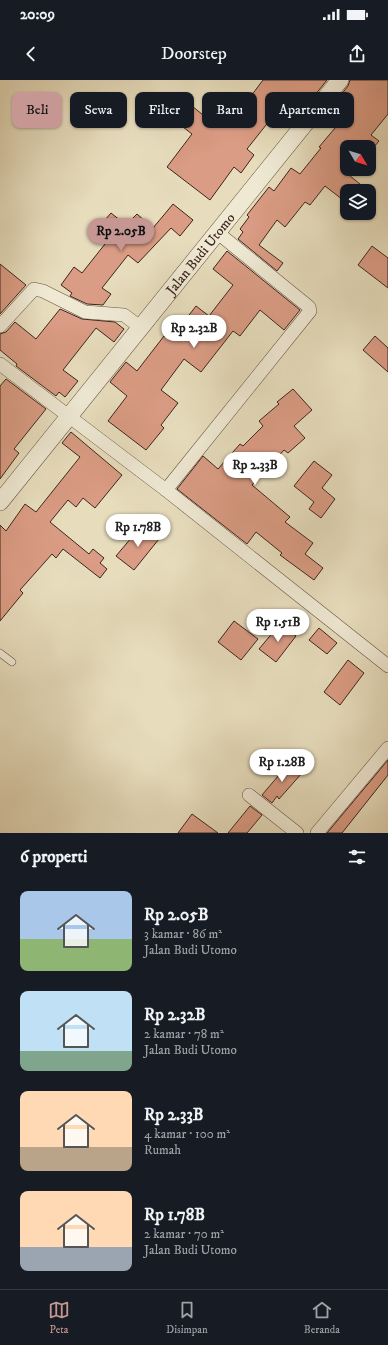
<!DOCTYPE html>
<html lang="id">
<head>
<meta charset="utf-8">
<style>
	:root { --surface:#171b24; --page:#20242c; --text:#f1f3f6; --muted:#9ea1a6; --line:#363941; --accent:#c59692 }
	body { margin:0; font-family:"IM FELL DW Pica",serif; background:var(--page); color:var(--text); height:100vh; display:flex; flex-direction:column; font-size:15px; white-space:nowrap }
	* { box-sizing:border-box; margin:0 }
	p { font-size:13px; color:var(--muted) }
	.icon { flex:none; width:22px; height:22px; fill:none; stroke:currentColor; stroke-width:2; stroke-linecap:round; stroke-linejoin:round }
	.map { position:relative; height:753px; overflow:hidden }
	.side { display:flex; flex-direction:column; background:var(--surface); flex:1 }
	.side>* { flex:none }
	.banner { position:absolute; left:12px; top:12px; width:364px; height:36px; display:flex; gap:8px }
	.needle { width:26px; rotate:128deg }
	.buttons { position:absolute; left:340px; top:60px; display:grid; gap:8px }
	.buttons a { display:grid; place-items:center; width:36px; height:36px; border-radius:8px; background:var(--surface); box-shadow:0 1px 3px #0004; font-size:20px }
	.price { position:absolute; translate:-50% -34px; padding:0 9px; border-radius:14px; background:#fff; color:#222; font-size:13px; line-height:26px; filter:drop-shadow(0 1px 2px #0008) }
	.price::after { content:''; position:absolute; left:50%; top:24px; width:12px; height:9px; margin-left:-6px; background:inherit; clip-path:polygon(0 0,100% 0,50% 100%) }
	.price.selected { background:var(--accent); color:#111 }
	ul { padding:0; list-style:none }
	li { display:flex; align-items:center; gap:12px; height:100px; padding:0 20px }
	li span { display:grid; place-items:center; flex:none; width:112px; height:80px; border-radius:8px; color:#555 }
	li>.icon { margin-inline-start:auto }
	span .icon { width:48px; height:48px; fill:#fffc; stroke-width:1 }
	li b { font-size:17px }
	h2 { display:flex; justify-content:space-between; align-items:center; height:48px; padding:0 20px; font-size:17px }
	.chip { padding:0 14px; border-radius:8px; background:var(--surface); box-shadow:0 1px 3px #0004; font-size:14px; line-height:36px }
	.chip.selected { background:var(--accent); color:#111 }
	.status { display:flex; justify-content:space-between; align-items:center; height:28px; padding:0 20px; background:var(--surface); direction:ltr }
	.status svg { height:11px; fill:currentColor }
	header { display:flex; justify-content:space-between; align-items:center; height:52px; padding:0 20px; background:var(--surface); font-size:18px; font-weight:600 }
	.tab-bar { display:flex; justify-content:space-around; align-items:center; height:56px; border-top:1px solid var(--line); background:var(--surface); font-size:11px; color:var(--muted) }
	.tab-bar a { display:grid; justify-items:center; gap:2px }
	.tab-bar .selected { color:var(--accent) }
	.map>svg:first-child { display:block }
	.building { fill:#da9c84; stroke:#3d261d }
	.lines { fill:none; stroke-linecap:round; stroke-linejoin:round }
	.service-casing { stroke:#685445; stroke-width:8 }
	.minor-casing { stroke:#685445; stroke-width:14 }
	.tertiary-casing { stroke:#685445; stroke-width:18 }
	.service { stroke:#efe9d4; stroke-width:7 }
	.minor { stroke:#efe9d4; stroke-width:13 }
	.tertiary { stroke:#efe9d4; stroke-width:17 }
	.labels { text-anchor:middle; stroke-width:3; stroke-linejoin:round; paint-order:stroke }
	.street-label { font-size:14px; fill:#3d261d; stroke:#efe9d4 }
</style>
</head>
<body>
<div class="status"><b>20:09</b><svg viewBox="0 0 49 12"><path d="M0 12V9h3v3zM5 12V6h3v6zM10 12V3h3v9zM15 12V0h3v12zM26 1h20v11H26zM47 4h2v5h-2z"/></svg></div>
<header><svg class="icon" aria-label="back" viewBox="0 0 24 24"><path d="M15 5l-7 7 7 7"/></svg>Doorstep<svg class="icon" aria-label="share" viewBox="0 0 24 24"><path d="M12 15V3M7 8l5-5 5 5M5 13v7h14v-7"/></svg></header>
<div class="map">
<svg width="388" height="753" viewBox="0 0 388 753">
	<rect width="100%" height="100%" fill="#e7ddbd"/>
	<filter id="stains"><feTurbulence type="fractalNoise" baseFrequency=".005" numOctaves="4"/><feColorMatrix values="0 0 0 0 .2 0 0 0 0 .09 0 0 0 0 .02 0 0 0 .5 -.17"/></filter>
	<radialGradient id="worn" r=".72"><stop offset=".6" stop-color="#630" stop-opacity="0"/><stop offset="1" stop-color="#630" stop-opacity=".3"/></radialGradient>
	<g class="building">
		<path d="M263 0H327L307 25 302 20 284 43 274 35 247 69 254 75 241 93 234 87 210 120 167 87 192 54 162 31 176 13 208 39 227 16 242 28Z"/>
		<path d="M350 0H388V34L371 55 379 61 369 73V67H347V89H356L350 96 370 112 369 113V111H347V123L325 106 310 125 305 122 285 147 277 140 259 165 283 183 277 191 238 159 243 152 240 149 249 137 247 135 269 107 274 111 291 88 300 94 321 68 319 67 335 48 323 38 348 6Z"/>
		<path d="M173 124 193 140 180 156 171 148 138 183 128 175 102 208 111 214 103 225 87 224 70 216 72 213 61 205 74 187 82 193 109 159 97 149 111 133 126 145 137 134 153 148Z"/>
		<path d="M372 166 388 178V208L358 185Z"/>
		<path d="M227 171 300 230 284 250 260 230 240 256 233 251 201 292 184 279 161 310 178 323 161 345 164 348 146 370 108 341 127 316 110 302 126 282 137 291 164 256 170 260 196 226 209 236 233 205 213 189Z"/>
		<path d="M0 184 26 205 0 234Z"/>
		<path d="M60 229 82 239 115 242 124 249 114 262 96 248 63 290 78 301 65 317 59 312 56 316 16 286 17 284 0 270V254L6 252 15 242 36 259Z"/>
		<path d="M375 256 388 268V292L363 270Z"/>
		<path d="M6 299 46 329 14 369 19 373 0 399V306Z"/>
		<path d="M293 309 312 330 294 346 305 358 288 373 284 370 252 405 290 437 285 442 313 463 305 474 323 488 314 500 280 475 282 473 256 452 247 464 177 409 203 376 218 389 240 364 243 366 263 346 259 341 279 324 277 322Z"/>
		<path d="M71 352 122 395 95 428 83 418 76 427 68 420 50 442 89 474 93 469 104 478 100 483 107 489 100 498 63 469 56 478 52 474 20 510 23 513 0 541V445L6 451 25 424 36 432 80 377 62 363Z"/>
		<path d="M314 381 332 395 322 408 335 419 321 438 309 429 314 422 294 406Z"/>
		<path d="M142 445 159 459 134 490 116 476Z"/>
		<path d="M234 541 258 559 241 580 218 562Z"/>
		<path d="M280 544 296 556 276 582 259 569Z"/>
		<path d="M319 548 337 563 327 574 309 560Z"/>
		<path d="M348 580 364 593 340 625 324 612Z"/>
		<path d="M388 680V695L342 753H327Z"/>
		<path d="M290 682 302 693 279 719 277 716 272 723 262 715Z"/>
		<path d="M250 726 262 735 247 753H228Z"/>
		<path d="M192 734 218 753H178Z"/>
	</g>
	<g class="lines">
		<defs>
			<path id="service" d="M0 573 12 582"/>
			<g id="minor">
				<path d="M0 246 34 209 43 211 85 232 124 235 140 247"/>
				<path d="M0 284 166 410 388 586"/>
				<path d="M166 410 310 231 309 227 218 153"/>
				<path d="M249 715 297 753"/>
				<path d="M317 753 388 668"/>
			</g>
			<g id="tertiary">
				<path id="s1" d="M0 422 340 0"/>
			</g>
		</defs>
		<use href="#service" class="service-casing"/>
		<use href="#minor" class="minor-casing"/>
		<use href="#tertiary" class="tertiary-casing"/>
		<use href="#service" class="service"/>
		<use href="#minor" class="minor"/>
		<use href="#tertiary" class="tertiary"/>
	</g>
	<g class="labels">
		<g class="street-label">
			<text dy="5" stroke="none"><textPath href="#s1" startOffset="319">Jalan Budi Utomo</textPath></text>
		</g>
	</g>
	<rect width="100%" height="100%" filter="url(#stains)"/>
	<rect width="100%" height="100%" fill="url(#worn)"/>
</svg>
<div class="buttons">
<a><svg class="needle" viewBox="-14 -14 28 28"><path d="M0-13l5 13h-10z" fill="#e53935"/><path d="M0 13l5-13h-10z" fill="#9ea1a6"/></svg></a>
<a><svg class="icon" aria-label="layers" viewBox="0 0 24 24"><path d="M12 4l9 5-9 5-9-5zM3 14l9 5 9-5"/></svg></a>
</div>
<b class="price selected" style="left:121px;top:172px">Rp 2.05B</b>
<b class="price" style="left:194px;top:269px">Rp 2.32B</b>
<b class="price" style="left:255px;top:406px">Rp 2.33B</b>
<b class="price" style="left:138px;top:468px">Rp 1.78B</b>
<b class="price" style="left:278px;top:563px">Rp 1.51B</b>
<b class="price" style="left:282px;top:703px">Rp 1.28B</b>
<div class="banner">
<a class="chip selected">Beli</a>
<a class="chip">Sewa</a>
<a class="chip">Filter</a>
<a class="chip">Baru</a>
<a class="chip">Apartemen</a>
</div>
</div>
<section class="side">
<h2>6 properti<svg class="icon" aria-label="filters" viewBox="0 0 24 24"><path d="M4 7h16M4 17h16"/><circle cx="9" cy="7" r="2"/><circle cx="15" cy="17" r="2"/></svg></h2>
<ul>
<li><span style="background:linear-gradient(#a9c7e8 60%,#8fb573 0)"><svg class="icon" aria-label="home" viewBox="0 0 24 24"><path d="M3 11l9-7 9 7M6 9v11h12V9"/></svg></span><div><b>Rp 2.05B</b><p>3 kamar · 86 m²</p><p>Jalan Budi Utomo</p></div></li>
<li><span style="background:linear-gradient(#bfe0f5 75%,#7fa58c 0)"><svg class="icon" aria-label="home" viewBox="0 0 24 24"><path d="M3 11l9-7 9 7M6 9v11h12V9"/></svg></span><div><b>Rp 2.32B</b><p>2 kamar · 78 m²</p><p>Jalan Budi Utomo</p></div></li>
<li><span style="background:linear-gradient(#ffd9b3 70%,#b9a48a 0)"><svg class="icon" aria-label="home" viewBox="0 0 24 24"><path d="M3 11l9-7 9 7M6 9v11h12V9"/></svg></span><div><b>Rp 2.33B</b><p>4 kamar · 100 m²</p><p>Rumah</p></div></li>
<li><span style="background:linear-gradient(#ffd9b3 70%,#9aa5b1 0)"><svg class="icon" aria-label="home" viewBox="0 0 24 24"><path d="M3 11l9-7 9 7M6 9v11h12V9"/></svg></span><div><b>Rp 1.78B</b><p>2 kamar · 70 m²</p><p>Jalan Budi Utomo</p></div></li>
</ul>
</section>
<nav class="tab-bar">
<a class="selected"><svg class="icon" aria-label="map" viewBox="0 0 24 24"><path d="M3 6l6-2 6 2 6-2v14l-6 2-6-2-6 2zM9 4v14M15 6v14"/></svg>Peta</a>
<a><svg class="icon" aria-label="saved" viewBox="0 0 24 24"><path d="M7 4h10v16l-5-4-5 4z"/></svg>Disimpan</a>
<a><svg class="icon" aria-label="home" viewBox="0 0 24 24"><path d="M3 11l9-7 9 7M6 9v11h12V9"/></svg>Beranda</a>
</nav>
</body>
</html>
